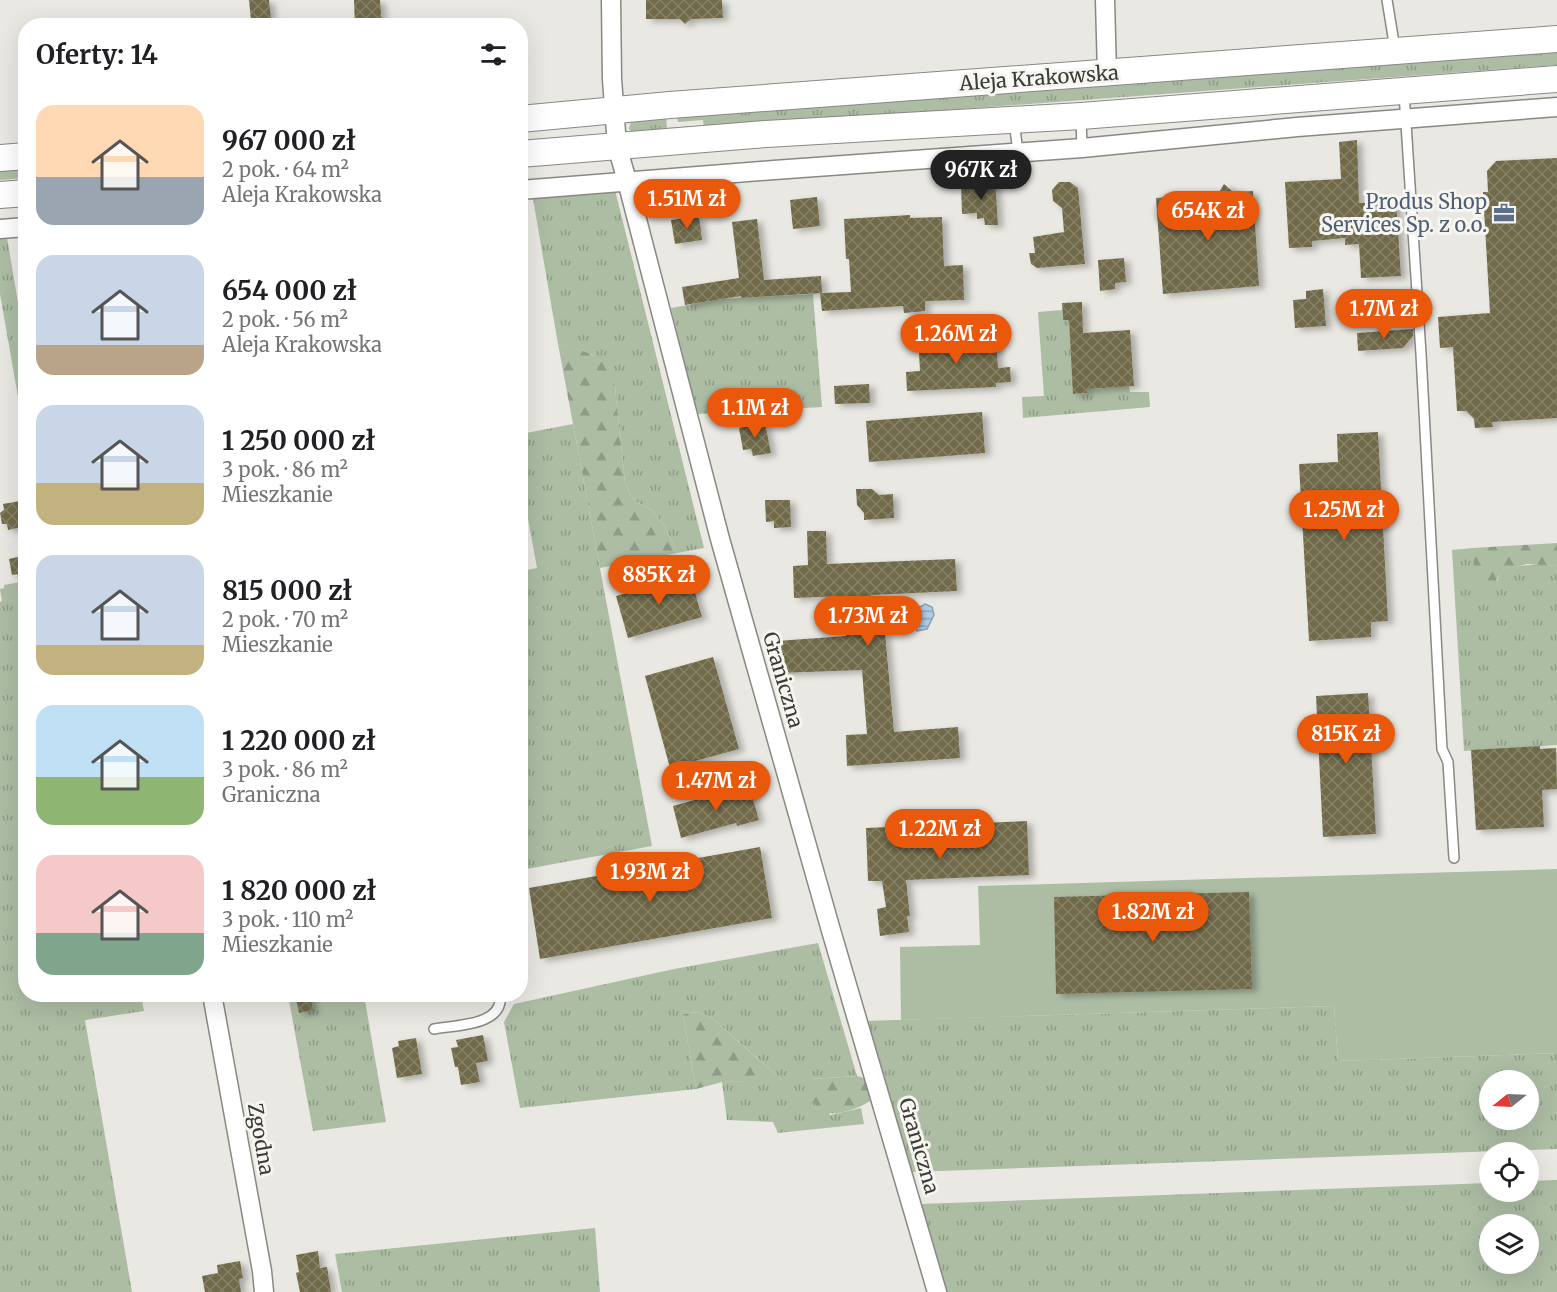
<!DOCTYPE html>
<html lang="pl">
<head>
<meta charset="utf-8">
<style>
	:root { --surface:#fff; --page:#f2f2f2; --text:#202124; --muted:#757577; --accent:#ea580c }
	body { margin:0; font-family:Merriweather,serif; background:var(--page); color:var(--text); height:100vh; display:flex; flex-direction:column; font-size:22px; white-space:nowrap }
	* { box-sizing:border-box; margin:0 }
	p { font-size:20px; color:var(--muted) }
	.icon { flex:none; width:33px; height:33px; fill:none; stroke:currentColor; stroke-width:2; stroke-linecap:round; stroke-linejoin:round }
	.map { position:relative; flex:1; overflow:hidden }
	.panel { position:absolute; left:18px; top:18px; width:510px; height:984px; display:flex; flex-direction:column; background:var(--surface); border-radius:24px; box-shadow:0 6px 24px #0002 }
	.panel>* { flex:none }
	.needle { width:39px; rotate:252deg }
	.controls { position:absolute; left:1479px; top:1070px; display:grid; gap:12px }
	.controls a { display:grid; place-items:center; width:60px; height:60px; border-radius:50%; background:var(--surface); box-shadow:0 6px 24px #0002; font-size:30px }
	.price { position:absolute; translate:-50% -51px; padding:0 14px; border-radius:21px; background:var(--accent); color:#fff; font-size:20px; line-height:39px; filter:drop-shadow(0 2px 3px #0008) }
	.price::after { content:''; position:absolute; left:50%; top:36px; width:18px; height:14px; margin-left:-9px; background:inherit; clip-path:polygon(0 0,100% 0,50% 100%) }
	.price.on { background:#222; color:#fff }
	ul { padding:0; list-style:none }
	li { display:flex; align-items:center; gap:18px; height:150px; padding:0 18px }
	li span { display:grid; place-items:center; flex:none; width:168px; height:120px; border-radius:18px; color:#555 }
	li>.icon { margin-inline-start:auto }
	span .icon { width:72px; height:72px; fill:#fffc; stroke-width:1 }
	li b { font-size:26px }
	h2 { display:flex; justify-content:space-between; align-items:center; height:72px; padding:0 18px; font-size:26px }
	.map>svg:first-child { display:block }
	.grass { fill:url(#grass-tufts); fill-rule:evenodd }
	.forest { fill:url(#forest-firs) }
	.pitch { fill:#adbda4 }
	.water { fill:url(#water-rules); stroke:#8ca1b4; stroke-width:1.5 }
	.building { fill:url(#building-cross-hatch); filter:url(#shadow) }
	.lines { fill:none; stroke-linecap:round; stroke-linejoin:round }
	.service-casing { stroke:#898883; stroke-width:12 }
	.minor-casing { stroke:#898883; stroke-width:21 }
	.secondary-casing { stroke:#898883; stroke-width:28 }
	.service { stroke:#fff; stroke-width:9 }
	.minor { stroke:#fff; stroke-width:18 }
	.secondary { stroke:#fff; stroke-width:26 }
	.labels { text-anchor:middle; stroke-width:6; stroke-linejoin:round; paint-order:stroke }
	.street-label { font-size:20px; fill:#3b3b39; stroke:#f6f5ef }
	.service-label { font-size:20px; fill:#4e5e75; stroke:#f6f5ef; text-anchor:end }
</style>
</head>
<body>
<div class="map">
<svg width="1557" height="1292" viewBox="0 0 1557 1292">
	<defs>
		<pattern id="grass-tufts" width="24" height="20" patternUnits="userSpaceOnUse" patternTransform="scale(1.5)"><rect width="24" height="20" fill="#adbda4"/><path d="M3 7l-1-3M5 7V3M7 7l1-3M15 17l-1-3M17 17v-4M19 17l1-3" fill="none" stroke="#8e9b87"/></pattern>
		<pattern id="forest-firs" width="22" height="20" patternUnits="userSpaceOnUse" patternTransform="scale(1.5)"><rect width="22" height="20" fill="#adbda4"/><path d="M5 1l3.5 6h-7zM16 11l3.5 6h-7z" fill="#8e9b87"/></pattern>
		<pattern id="water-rules" width="6" height="5" patternUnits="userSpaceOnUse" patternTransform="scale(1.5)"><rect width="6" height="5" fill="#afcde9"/><path d="M0 2.5h6" fill="none" stroke="#90a8be"/></pattern>
		<pattern id="building-cross-hatch" width="8" height="8" patternUnits="userSpaceOnUse" patternTransform="scale(1.5)"><rect width="8" height="8" fill="#716b49"/><path d="M0 0l8 8M0 8l8-8" fill="none" stroke="#868168"/></pattern>
		<filter id="shadow"><feDropShadow dx="5.5" dy="3" stdDeviation="3" flood-color="#0004"/></filter>
	</defs>
	<rect width="100%" height="100%" fill="#e9e8e2"/>
	<g class="grass">
		<path d="M1557 49V65L704 128 703 120 678 122 677 116Z"/>
		<path d="M666 118 667 128 693 126V129L632 132 629 129 631 121Z"/>
		<path d="M25 166V178L0 180V168Z"/>
		<path d="M615 190 704 548 677 553 665 527 652 510 638 503 630 495 625 482 615 387 593 355 558 344 533 199Z"/>
		<path d="M7 237 25 345V437L0 294V238Z"/>
		<path d="M813 294 822 407 697 414 671 308 721 299Z"/>
		<path d="M1062 310 1063 320H1069L1074 394 1087 393V389L1129 386 1130 392H1149L1150 407 1023 418 1022 397 1044 396 1038 312Z"/>
		<path d="M573 424 652 846 521 870V571L537 568 526 508H521V434Z"/>
		<path d="M1473 548 1474 560 1497 581 1501 571C1522 564 1535 564 1557 566V745L1464 751 1452 550Z"/>
		<path d="M25 581 26 994 141 995 144 1011 85 1020 132 1292H0V602L2 601 0 589 4 588V585Z"/>
		<path d="M818 943 857 1076 811 1079 830 1115 861 1108 864 1124 778 1133 773 1122 727 1120 722 1082 782 1080 712 1018 697 1012 683 1014 696 1089 520 1108 504 1022 514 1004 674 969Z"/>
		<path d="M288 995H364L386 1122 313 1131Z"/>
		<path d="M1334 1006 1338 1061 1557 1053V1149L911 1172 865 1021ZM1490 1080H1528V1119H1490Z"/>
		<path d="M1557 1180V1292H947L920 1204 1489 1183 1490 1191H1528L1529 1181ZM1490 1224H1528V1263H1490Z"/>
		<path d="M595 1228 600 1292H342L335 1254Z"/>
	</g>
	<g class="forest">
		<path d="M558 344C587 353 607 353 615 387L625 482 630 495 638 503 652 510 665 527 677 553 600 568Z"/>
		<path d="M1557 543V566L1527 564 1502 571 1492 587 1483 588 1476 581 1474 575 1473 548Z"/>
		<path d="M697 1012 712 1018 783 1081 722 1082 696 1089 683 1014Z"/>
		<path d="M857 1076 868 1079 873 1099C863 1106 855 1109 843 1112 815 1118 812 1103 811 1079Z"/>
	</g>
	<path class="pitch" d="M1557 869V1053L1338 1061 1334 1006 901 1020 900 947 980 945 978 886Z"/>
	<path class="water" d="M925 604 932 607 934 615 927 629 917 631 913 621 917 609Z"/>
	<g class="building">
		<path d="M249 0H269L271 19 251 20Z"/>
		<path d="M354 0H380L382 26H355Z"/>
		<path d="M646 0H722L723 18 691 19 685 24 680 19H646Z"/>
		<path d="M1357 140 1359 203 1396 201 1401 276 1361 278 1359 244 1345 245V238L1312 241V247L1289 248 1285 182 1341 179 1339 142Z"/>
		<path d="M1557 158V418L1492 422 1493 427 1475 428 1474 419 1466 411H1457L1453 347 1440 348 1438 317 1490 313 1483 192H1488L1487 171 1496 161Z"/>
		<path d="M983 177H995L998 225H985L984 218 977 219V213L962 214 961 185 983 184Z"/>
		<path d="M1059 182H1070L1078 188 1085 264 1037 268 1031 264 1029 253H1035L1033 237 1064 232 1062 208 1053 201 1052 190Z"/>
		<path d="M1224 184 1233 192 1253 191 1259 286 1163 294 1156 198 1218 194Z"/>
		<path d="M817 197 820 226 793 229 790 200Z"/>
		<path d="M910 215V218L942 217 944 266 963 265 964 300 925 301V311L904 313 903 306 822 311 820 293 851 292 849 259H846L844 219Z"/>
		<path d="M699 216 702 240 675 244 671 220Z"/>
		<path d="M757 219 764 280 821 276 822 293 741 298V296L685 305 682 287 739 278 732 222Z"/>
		<path d="M1124 258 1126 282 1115 283V289L1100 291 1098 260Z"/>
		<path d="M1323 289 1326 326 1295 328 1293 300 1306 299V291Z"/>
		<path d="M1082 302 1083 333 1130 330 1134 386 1087 389V393L1073 394 1069 320H1063L1062 303Z"/>
		<path d="M1413 329V336L1403 348 1358 351 1357 333Z"/>
		<path d="M951 335 952 342 996 340 998 368 1010 367 1011 382 996 383V387L907 391 906 372 920 371 918 336Z"/>
		<path d="M869 384 870 403 835 404 834 386Z"/>
		<path d="M982 412 985 453 869 462 866 421Z"/>
		<path d="M765 423 771 453 753 456 751 449 743 450 739 428Z"/>
		<path d="M1378 432 1388 621 1371 622V637L1309 641 1299 464 1338 462 1337 434Z"/>
		<path d="M856 489H872L879 495 893 494 894 518 864 520V513L857 505Z"/>
		<path d="M26 500V526L8 530 7 524H2L0 513 4 510 3 504Z"/>
		<path d="M765 500H790L791 527 774 528V521L766 522Z"/>
		<path d="M807 531H826L827 564 955 559 957 591 871 595 873 634 885 633 894 732 958 727 960 758 847 766 846 735 867 734 862 670 778 673 777 641 846 636 844 596 794 598 793 566 808 565Z"/>
		<path d="M26 555V573L12 575 9 559Z"/>
		<path d="M690 575 702 617 628 638 616 596Z"/>
		<path d="M713 657 739 749 670 768 645 676Z"/>
		<path d="M1368 693 1376 834 1323 837 1316 696Z"/>
		<path d="M1540 746V749L1556 748 1557 789 1542 790 1544 827 1476 830 1471 750Z"/>
		<path d="M749 785 759 820 737 826 736 823 681 838 673 806Z"/>
		<path d="M1027 821 1029 875 906 880 910 916H907L909 932 880 936 877 909 886 907 882 881H868L866 828Z"/>
		<path d="M760 847 772 918 540 959 529 888Z"/>
		<path d="M1249 892 1252 989 1056 994 1054 897Z"/>
		<path d="M295 994H310L313 1010 299 1013Z"/>
		<path d="M483 1035 488 1061 476 1063 480 1082 461 1085 458 1067H455L451 1048 458 1047 456 1040Z"/>
		<path d="M416 1038 422 1074 397 1078 392 1048 399 1046 398 1041Z"/>
		<path d="M318 1251 320 1268 327 1267 331 1292H300L296 1273 299 1272 296 1255Z"/>
		<path d="M240 1261 243 1278 239 1279 241 1292H205L202 1276 218 1273 217 1265Z"/>
	</g>
	<g class="lines">
		<defs>
			<g id="service">
				<path d="M1387 0 1395 49"/>
				<path d="M1404 93 1421 354 1442 749 1448 762 1454 858"/>
				<path d="M1081 117 1082 148"/>
				<path d="M1014 121 1018 152"/>
				<path d="M434 1029C455 1025 505 1026 500 994"/>
			</g>
			<g id="minor">
				<path d="M611 0 612 79 617 146 627 181 720 539 830 927 937 1292"/>
				<path d="M1105 0 1107 74"/>
				<path d="M520 190 774 170 1082 148 1297 127 1557 107"/>
				<path d="M0 229 26 227"/>
				<path d="M212 994 262 1271 264 1292"/>
			</g>
			<g id="secondary">
				<path d="M520 119 670 105 1557 39"/>
				<path d="M520 154 766 134 1081 116 1557 79"/>
				<path d="M0 158 26 156"/>
				<path d="M0 195 26 193"/>
			</g>
		</defs>
		<use href="#service" class="service-casing"/>
		<use href="#minor" class="minor-casing"/>
		<use href="#secondary" class="secondary-casing"/>
		<use href="#service" class="service"/>
		<use href="#minor" class="minor"/>
		<use href="#secondary" class="secondary"/>
	</g>
	<defs>
		<symbol id="office-bare" viewBox="-9 -9 18 18"><path d="M-6-3h4V-5.5h4V-3h4V5H-6ZM-1-4.5V-3h2v-1.5ZM-6 0V1H6V0Z" fill="#5c6f8a" stroke="#f6f5ef" stroke-width="2.5" paint-order="stroke"/></symbol>
	</defs>
	<g fill-rule="evenodd">
		<use href="#office-bare" x="1489" y="198" width="30" height="30"/>
	</g>
	<g class="labels">
		<g class="street-label">
			<text transform="translate(1039 78) rotate(-4)" y="7">Aleja Krakowska</text>
			<text transform="translate(783 680) rotate(74)" y="7">Graniczna</text>
			<text transform="translate(261 1139) rotate(80)" y="7">Zgodna</text>
			<text transform="translate(919 1146) rotate(74)" y="7">Graniczna</text>
		</g>
		<g class="service-label">
			<text x="1487" y="209">Produs Shop<tspan x="1487" dy="23">Services Sp. z o.o.</tspan></text>
		</g>
	</g>
</svg>
<div class="controls">
<a><svg class="needle" viewBox="-14 -14 28 28"><path d="M0-13l5 13h-10z" fill="#e53935"/><path d="M0 13l5-13h-10z" fill="#757577"/></svg></a>
<a><svg class="icon" aria-label="locate" viewBox="0 0 24 24"><circle cx="12" cy="12" r="6"/><path d="M12 2v4M12 18v4M2 12h4M18 12h4"/></svg></a>
<a><svg class="icon" aria-label="layers" viewBox="0 0 24 24"><path d="M12 4l9 5-9 5-9-5zM3 14l9 5 9-5"/></svg></a>
</div>
<b class="price on" style="left:981px;top:201px">967K zł</b>
<b class="price" style="left:687px;top:230px">1.51M zł</b>
<b class="price" style="left:1208px;top:242px">654K zł</b>
<b class="price" style="left:1384px;top:340px">1.7M zł</b>
<b class="price" style="left:956px;top:365px">1.26M zł</b>
<b class="price" style="left:755px;top:439px">1.1M zł</b>
<b class="price" style="left:1344px;top:541px">1.25M zł</b>
<b class="price" style="left:659px;top:606px">885K zł</b>
<b class="price" style="left:868px;top:647px">1.73M zł</b>
<b class="price" style="left:1346px;top:765px">815K zł</b>
<b class="price" style="left:716px;top:812px">1.47M zł</b>
<b class="price" style="left:940px;top:860px">1.22M zł</b>
<b class="price" style="left:650px;top:903px">1.93M zł</b>
<b class="price" style="left:1153px;top:943px">1.82M zł</b>
<section class="panel">
<h2>Oferty: 14<svg class="icon" aria-label="filters" viewBox="0 0 24 24"><path d="M4 7h16M4 17h16"/><circle cx="9" cy="7" r="2"/><circle cx="15" cy="17" r="2"/></svg></h2>
<ul>
<li><span style="background:linear-gradient(#ffd9b3 60%,#9aa5b1 0)"><svg class="icon" aria-label="home" viewBox="0 0 24 24"><path d="M3 11l9-7 9 7M6 9v11h12V9"/></svg></span><div><b>967 000 zł</b><p>2 pok. · 64 m²</p><p>Aleja Krakowska</p></div></li>
<li><span style="background:linear-gradient(#c9d6e8 75%,#b9a48a 0)"><svg class="icon" aria-label="home" viewBox="0 0 24 24"><path d="M3 11l9-7 9 7M6 9v11h12V9"/></svg></span><div><b>654 000 zł</b><p>2 pok. · 56 m²</p><p>Aleja Krakowska</p></div></li>
<li><span style="background:linear-gradient(#c9d6e8 65%,#c2b280 0)"><svg class="icon" aria-label="home" viewBox="0 0 24 24"><path d="M3 11l9-7 9 7M6 9v11h12V9"/></svg></span><div><b>1 250 000 zł</b><p>3 pok. · 86 m²</p><p>Mieszkanie</p></div></li>
<li><span style="background:linear-gradient(#c9d6e8 75%,#c2b280 0)"><svg class="icon" aria-label="home" viewBox="0 0 24 24"><path d="M3 11l9-7 9 7M6 9v11h12V9"/></svg></span><div><b>815 000 zł</b><p>2 pok. · 70 m²</p><p>Mieszkanie</p></div></li>
<li><span style="background:linear-gradient(#bfe0f5 60%,#8fb573 0)"><svg class="icon" aria-label="home" viewBox="0 0 24 24"><path d="M3 11l9-7 9 7M6 9v11h12V9"/></svg></span><div><b>1 220 000 zł</b><p>3 pok. · 86 m²</p><p>Graniczna</p></div></li>
<li><span style="background:linear-gradient(#f6c9c9 65%,#7fa58c 0)"><svg class="icon" aria-label="home" viewBox="0 0 24 24"><path d="M3 11l9-7 9 7M6 9v11h12V9"/></svg></span><div><b>1 820 000 zł</b><p>3 pok. · 110 m²</p><p>Mieszkanie</p></div></li>
</ul>
</section>
</div>
</body>
</html>
